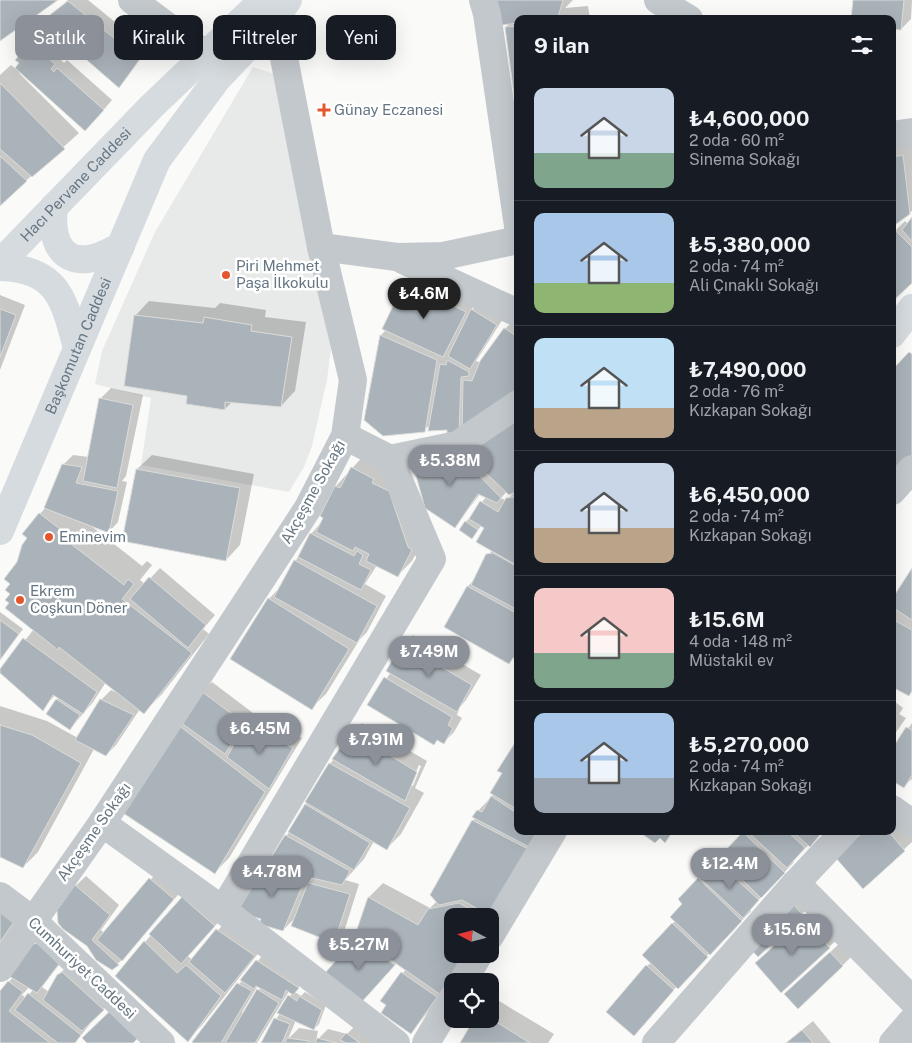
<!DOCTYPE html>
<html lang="tr">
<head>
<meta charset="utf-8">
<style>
	:root { --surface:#171b24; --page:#242831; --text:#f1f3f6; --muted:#9ea1a6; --line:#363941; --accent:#8c9099 }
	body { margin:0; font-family:"Public Sans",sans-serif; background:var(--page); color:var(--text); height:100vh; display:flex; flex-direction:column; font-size:19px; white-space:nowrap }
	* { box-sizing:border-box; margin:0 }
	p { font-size:16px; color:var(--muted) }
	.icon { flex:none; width:28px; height:28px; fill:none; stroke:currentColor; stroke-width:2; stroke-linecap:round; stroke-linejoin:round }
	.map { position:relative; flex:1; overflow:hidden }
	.drawer { position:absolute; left:514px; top:15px; width:382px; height:820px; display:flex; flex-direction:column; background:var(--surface); border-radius:10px; box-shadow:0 5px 20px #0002 }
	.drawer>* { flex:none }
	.top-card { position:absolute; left:15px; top:15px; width:424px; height:45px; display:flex; gap:10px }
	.needle { width:32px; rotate:277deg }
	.controls { position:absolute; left:444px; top:908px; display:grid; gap:10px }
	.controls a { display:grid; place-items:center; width:55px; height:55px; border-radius:10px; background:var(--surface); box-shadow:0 5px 20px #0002; font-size:25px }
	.price { position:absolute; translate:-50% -42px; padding:0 11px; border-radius:18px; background:var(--accent); color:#fff; font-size:16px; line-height:32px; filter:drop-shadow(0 1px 2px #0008) }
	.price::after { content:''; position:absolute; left:50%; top:30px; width:15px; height:11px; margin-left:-8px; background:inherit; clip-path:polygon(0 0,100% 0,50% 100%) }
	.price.active { background:#222; color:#fff }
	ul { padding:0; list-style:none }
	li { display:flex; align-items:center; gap:15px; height:125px; padding:0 20px }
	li+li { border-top:1px solid var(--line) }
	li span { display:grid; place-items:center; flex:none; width:140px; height:100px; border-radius:10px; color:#555 }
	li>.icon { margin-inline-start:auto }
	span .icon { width:60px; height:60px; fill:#fffc; stroke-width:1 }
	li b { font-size:21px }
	h2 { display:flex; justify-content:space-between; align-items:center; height:60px; padding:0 20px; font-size:21px }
	.chip { padding:0 18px; border-radius:10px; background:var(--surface); box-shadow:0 5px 20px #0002; font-size:18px; line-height:45px }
	.chip.active { background:var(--accent); color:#fff }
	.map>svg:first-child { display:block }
	.built { fill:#e8e9e9 }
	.shadow { fill:#0003; fill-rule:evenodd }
	.building { fill:#aab3b9; stroke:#dcdcda }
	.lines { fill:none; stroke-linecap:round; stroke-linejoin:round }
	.minor { stroke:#c3c8cc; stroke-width:28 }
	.major { stroke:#d6dbdf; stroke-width:28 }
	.poi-dot { fill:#e4572e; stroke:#fff; stroke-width:2 }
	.labels { text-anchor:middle; stroke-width:5; stroke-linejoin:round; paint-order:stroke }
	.poi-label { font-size:15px; fill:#657683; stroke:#fff; text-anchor:start }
	.street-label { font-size:15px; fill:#657683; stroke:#fff }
</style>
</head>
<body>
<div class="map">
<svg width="912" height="1043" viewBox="0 0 912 1043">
	<rect width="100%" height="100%" fill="#fafaf8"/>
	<path class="built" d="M253 67 277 75 331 350 327 380 312 446 304 467 289 492 141 465 151 398 95 384 102 351 155 232Z"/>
	<g class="shadow">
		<path d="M68 0H88L148 49 119 86 44 21Z"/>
		<path d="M494 0H573L565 8 588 6 590 19H518V116L506 27 511 22Z"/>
		<path d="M855 0H912L911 19 901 29 892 19Z"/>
		<path d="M45 37 64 54 60 59 64 63 67 60 112 100 95 120 21 72 19 73 79 133 0 204V75L11 65 16 69 26 50 36 40 38 43Z"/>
		<path d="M912 142V211L892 225V146Z"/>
		<path d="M912 219V281L892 234 905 221 908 224Z"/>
		<path d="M416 272 475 302 471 311 482 299 506 314 476 361 479 362V368L505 329 518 316V395L463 431 430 425 424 430 365 419 381 335 387 329 406 282Z"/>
		<path d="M0 295 25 305 0 370Z"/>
		<path d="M149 301 215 308 220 303 266 310 265 317 306 322 295 391 281 406 232 402 225 409 189 395 135 316Z"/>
		<path d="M111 388 143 395 126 476 122 481 127 482 118 522 109 532 90 525 142 566 147 561 152 565 140 580 145 584 160 568 215 615 203 629 209 634 162 694 144 712 140 709 116 745 106 755 94 749 38 852 23 867 0 855V706L47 721 78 738 101 700 111 690 118 693 106 682 93 702 70 729 57 700 59 697 55 695 43 709 0 672 34 629 10 603 12 583 18 563 40 514 45 508 63 465 73 455 89 457 101 398Z"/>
		<path d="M518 413V659L514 657 509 662 468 586 474 580 492 550 486 527 482 525 471 538 466 522 486 497 480 494 455 526 413 462ZM516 490 506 501 501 498 507 491Z"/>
		<path d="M366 453 388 465 426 535 412 561 397 576 377 565 365 584 386 596 367 632 360 639 326 694 311 708 269 599 282 585 311 534 325 518 321 516 336 486Z"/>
		<path d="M152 455 254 474 240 545 226 560 137 469Z"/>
		<path d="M912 571V691L909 695 892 685V607Z"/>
		<path d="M0 612 23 629 0 659Z"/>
		<path d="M413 635 481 675 466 700 460 707 457 715 462 718 454 732 444 742 438 739 434 744 369 705 391 672 403 645Z"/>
		<path d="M212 682 253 713 248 723 257 714 302 738 229 858 215 872 122 810 202 691Z"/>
		<path d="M894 701 903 708 899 714 906 718 892 738Z"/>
		<path d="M362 723 427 761 415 788 424 793 401 834 387 848 374 841 364 859 345 880 359 884 344 932 334 942 296 917 283 930 262 869 290 831 330 764ZM419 765 421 766 413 786H410ZM311 876 315 877 307 885Z"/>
		<path d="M912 723V779L904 786 892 751Z"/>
		<path d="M518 740V831H546L490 916H452V954H475L411 1033 382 1001 406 969 397 963 368 994 327 973 359 937 357 935 369 897 383 883 430 908 437 901 478 811 494 794Z"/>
		<path d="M892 816 912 837V842L863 887 865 831H892Z"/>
		<path d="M745 831H823L792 861 794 862 750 909 751 911 677 986 644 1025 647 966 652 962 644 955 676 920 684 904 680 899 709 870 710 871 722 858 721 857Z"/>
		<path d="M160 869 183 889 128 954 112 969 60 901 86 876 119 905 101 930 104 933Z"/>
		<path d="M0 884 29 904 0 947Z"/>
		<path d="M183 898 224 916 188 956 192 960 227 920 264 946 202 1025 188 1040 145 942Z"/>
		<path d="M797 899 807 909 758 955Z"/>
		<path d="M814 911 839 938 829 947 766 954Z"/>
		<path d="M44 934 71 949 42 987 49 992 58 976 68 965 113 1000 88 1023 90 1024 75 1043H0V993L13 977 34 945ZM29 987 33 990 26 998 22 995Z"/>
		<path d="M840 943 852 956 842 966 796 984Z"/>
		<path d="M262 956 302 983 295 992 301 996 305 992 326 1005 319 1024 314 1029 296 1020 288 1039 299 1028 318 1031 316 1041 328 1029 347 1034 357 1024 383 1043H262L292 993 289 991 257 1043H195L193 1041ZM258 985 261 987 244 1014 242 1012Z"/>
		<path d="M494 998 554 1034 548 1043H461L476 1019H490V1002Z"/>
		<path d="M813 1021 831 1043H786Z"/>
	</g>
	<g class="building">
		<path d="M0 0H58L0 41Z"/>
		<path d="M493 0H563L558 17 518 19V23L502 25Z"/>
		<path d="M853 0H904L901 30 892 29V19H851Z"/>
		<path d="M68 1 140 59 119 88 42 21Z"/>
		<path d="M518 26V126L505 27Z"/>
		<path d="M34 46 55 64 51 69 54 72 57 68 104 110 85 131 15 68 19 63 15 60 25 49 28 52Z"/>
		<path d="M0 83 65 149 32 177 0 149Z"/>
		<path d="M903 155 910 214 892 227V157Z"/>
		<path d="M0 156 27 181 0 206Z"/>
		<path d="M912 217V241L902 230Z"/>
		<path d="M895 230 912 247V283L892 302V232Z"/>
		<path d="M405 281 466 312 443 357 382 329Z"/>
		<path d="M0 309 16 315 0 357Z"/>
		<path d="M471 309 497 325 470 369 448 356Z"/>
		<path d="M134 315 203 323 204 317 252 325 251 331 292 337 281 407 225 402V410L186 404 187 396 124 386Z"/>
		<path d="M504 328 518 337V397L462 434 463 380 472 381 480 361Z"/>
		<path d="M380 335 437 360 425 432 383 436 364 420Z"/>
		<path d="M909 352 912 354V455L895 474 892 471V370Z"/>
		<path d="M447 360 469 372V376L461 377 459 435 447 434V430L428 431 440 364 446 365Z"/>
		<path d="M99 398 133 405 117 488 83 481Z"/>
		<path d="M518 418V491L509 495 463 451Z"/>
		<path d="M457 453 501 498 497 503 478 494 455 528 425 508 412 461Z"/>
		<path d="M62 464 82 467 76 483 118 491 109 533 44 508Z"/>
		<path d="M351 467 374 479 372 483 389 491 408 547 412 550 398 577 366 561 369 554 355 547 353 551 316 532 323 518 320 516 335 486 340 488Z"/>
		<path d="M136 469 240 488 226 561 122 541Z"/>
		<path d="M514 497 518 500V566L476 542 484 528 469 519 480 501 498 512 506 498Z"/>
		<path d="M39 513 60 529 57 533 124 585 128 579 134 584 122 599 192 653 144 714 59 647 58 650 5 608 9 603 5 600 10 594 5 590 10 584 4 579 17 562 22 545 27 538 22 534Z"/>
		<path d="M465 521 478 530 472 539 459 530Z"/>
		<path d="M310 533 354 556 357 551 363 555 359 564 371 570 361 590 298 557Z"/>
		<path d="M493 553 518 567V610L471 585 486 554Z"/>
		<path d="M294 560 377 606 357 643 274 597Z"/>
		<path d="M912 568V620L892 607V599Z"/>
		<path d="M149 577 206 625 188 648 130 599Z"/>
		<path d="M467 586 518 614V660L513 658 509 664 444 627Z"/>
		<path d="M268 598 349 649 312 710 230 659Z"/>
		<path d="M892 619 912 630V691L909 696 892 687Z"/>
		<path d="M0 620 19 634 0 660Z"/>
		<path d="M23 638 97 692 83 714 53 695 43 711 0 673V669Z"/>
		<path d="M402 644 472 685 457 712 386 671Z"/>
		<path d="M384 677 452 717 448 725 453 728 444 744 437 740 434 745 367 705Z"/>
		<path d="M201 691 244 723 225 754 180 722Z"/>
		<path d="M56 699 80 715 70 730 46 714Z"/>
		<path d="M100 699 134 715 106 756 75 740Z"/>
		<path d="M246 723 293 748 269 789 227 757Z"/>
		<path d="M177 724 265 792 215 874 120 811Z"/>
		<path d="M0 725 32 735 81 763 23 868 0 857Z"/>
		<path d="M906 727 912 730V775L904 788 892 781V749Z"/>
		<path d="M352 732 417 772 405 801 332 759Z"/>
		<path d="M518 738V810L490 793 502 773 497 771Z"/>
		<path d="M329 763 410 808 387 850 305 802Z"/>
		<path d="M491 796 518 814V831H542L533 849 472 817 477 810 482 812Z"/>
		<path d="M305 804 370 843 354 870 288 832Z"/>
		<path d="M472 820 532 851 492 917 462 900 439 905 430 895Z"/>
		<path d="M638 831H673L665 843 660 838 655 843Z"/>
		<path d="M747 831H787L805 848 787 868Z"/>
		<path d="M792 831H823L810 847Z"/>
		<path d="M864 831H888L905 851 863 889 835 857Z"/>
		<path d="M743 832 785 873 761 898 719 857Z"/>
		<path d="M285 835 350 871 342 885 265 867Z"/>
		<path d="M717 862 759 900 743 918 701 879Z"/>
		<path d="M261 868 306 877 283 931 259 924 261 919 234 911Z"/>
		<path d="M149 878 174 899 122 961 97 940Z"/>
		<path d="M698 878 742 921 710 955 670 917 682 904 678 899Z"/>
		<path d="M308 883 350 894 334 943 291 926Z"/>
		<path d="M75 885 110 915 92 940 119 965 112 970 96 960 87 946 63 929 58 923 57 910Z"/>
		<path d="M182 897 215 926 181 964 149 934Z"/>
		<path d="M368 897 418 925 428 909 459 903 482 916H452V954H470L444 997 355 935Z"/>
		<path d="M792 903 803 915 758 957 747 945Z"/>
		<path d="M0 908 16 919 0 942Z"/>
		<path d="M804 919 830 948 781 993 755 963Z"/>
		<path d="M672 923 708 957 678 989 642 955Z"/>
		<path d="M216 929 255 956 225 993 189 962Z"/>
		<path d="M355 939 395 965 359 1005 325 973Z"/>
		<path d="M144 941 177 973 186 965 221 996 188 1042 115 976Z"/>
		<path d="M39 943 62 960 37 993 9 976 33 944Z"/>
		<path d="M830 952 843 966 798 1009 784 994Z"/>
		<path d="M256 960 299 988 293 995 286 990 282 1000 256 986 254 989 240 980Z"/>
		<path d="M646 965 674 990 634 1036 606 1012Z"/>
		<path d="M62 972 104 1010 82 1031 43 1000 57 975Z"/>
		<path d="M401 972 437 997 411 1034 381 1013 386 1005 380 1001Z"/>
		<path d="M8 981 23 992 9 1011 50 1043H0V991Z"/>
		<path d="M237 983 252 991 221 1043H193L192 1042Z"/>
		<path d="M257 989 279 1003 255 1043H225Z"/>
		<path d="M28 993 81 1035 75 1043H58L15 1010Z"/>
		<path d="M288 995 297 1001 299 996 322 1010 314 1030 277 1013Z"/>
		<path d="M111 1010 138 1038 133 1043H87L82 1038Z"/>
		<path d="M274 1018 290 1024 282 1043H261Z"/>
		<path d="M490 1018 530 1043H460L474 1019Z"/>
		<path d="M802 1030 813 1043H786Z"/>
		<path d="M346 1033 360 1043H346L340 1040Z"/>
		<path d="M287 1038 309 1041 308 1043H285Z"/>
		<path d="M317 1038 337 1043H315Z"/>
	</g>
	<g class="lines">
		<g class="minor">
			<path d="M132 0 206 55"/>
			<path d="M483 0 487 14 518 226"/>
			<path d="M658 0 689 19"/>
			<path d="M892 135 912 132"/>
			<path d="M321 247 397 257 443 256 518 240"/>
			<path d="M403 260 518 313"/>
			<path d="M390 459 457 445 518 404"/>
			<path d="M892 491 912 469"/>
			<path d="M892 809 912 823"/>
			<path d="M102 823 223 910 432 559 390 459 345 436"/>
			<path d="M796 883 912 1000"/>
			<path d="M0 896 32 920 161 1043"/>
			<path d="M223 910 396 1043"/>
			<path d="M490 936 553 831"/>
			<path d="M0 968 102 823 308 508 345 436 353 380 321 247 276 17 264 2"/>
			<path d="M463 981 479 954"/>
			<path d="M426 1043 452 999"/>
			<path d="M656 1043 796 883 845 831"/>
			<path d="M893 1043 912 1021"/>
		</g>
		<g class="major">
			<path d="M54 207C51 231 56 263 88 259 100 258 111 251 121 246"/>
			<path id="s1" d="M0 263 152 106 263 0"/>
			<path d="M0 267C58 269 64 299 77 348"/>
			<path d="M892 334 912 308"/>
			<path id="s2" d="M0 531 157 160 218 78 276 17 288 0"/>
		</g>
	</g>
	<g class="poi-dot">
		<path d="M321.5 102.5h5v5h5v5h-5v5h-5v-5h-5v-5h5z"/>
		<circle cx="226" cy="275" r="5"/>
		<circle cx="49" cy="537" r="5"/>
		<circle cx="20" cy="600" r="5"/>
	</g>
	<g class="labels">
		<g class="poi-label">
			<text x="334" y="115">Günay Eczanesi</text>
			<text x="236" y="271">Piri Mehmet<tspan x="236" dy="17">Paşa İlkokulu</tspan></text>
			<text x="59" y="542">Eminevim</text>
			<text x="30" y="596">Ekrem<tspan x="30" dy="17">Coşkun Döner</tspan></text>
		</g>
		<g class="street-label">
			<text dy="5" stroke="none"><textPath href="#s1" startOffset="109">Hacı Pervane Caddesi</textPath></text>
			<text dy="5" stroke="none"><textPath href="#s2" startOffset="201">Başkomutan Caddesi</textPath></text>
			<text transform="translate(313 492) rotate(-61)" y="5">Akçeşme Sokağı</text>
			<text transform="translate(94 832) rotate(-55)" y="5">Akçeşme Sokağı</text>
			<text transform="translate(82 968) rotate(43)" y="5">Cumhuriyet Caddesi</text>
		</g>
	</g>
</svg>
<div class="controls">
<a><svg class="needle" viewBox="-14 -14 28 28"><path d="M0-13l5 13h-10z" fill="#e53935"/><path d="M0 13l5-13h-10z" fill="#9ea1a6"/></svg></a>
<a><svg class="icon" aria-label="locate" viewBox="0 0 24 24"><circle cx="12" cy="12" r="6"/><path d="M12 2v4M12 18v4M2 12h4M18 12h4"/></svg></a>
</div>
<b class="price active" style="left:424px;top:320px">₺4.6M</b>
<b class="price" style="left:450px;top:487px">₺5.38M</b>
<b class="price" style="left:429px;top:678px">₺7.49M</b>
<b class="price" style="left:260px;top:755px">₺6.45M</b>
<b class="price" style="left:376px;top:766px">₺7.91M</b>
<b class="price" style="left:730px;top:890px">₺12.4M</b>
<b class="price" style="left:272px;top:898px">₺4.78M</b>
<b class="price" style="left:792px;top:956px">₺15.6M</b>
<b class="price" style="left:359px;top:971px">₺5.27M</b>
<div class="top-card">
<a class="chip active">Satılık</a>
<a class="chip">Kiralık</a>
<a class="chip">Filtreler</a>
<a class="chip">Yeni</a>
</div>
<section class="drawer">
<h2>9 ilan<svg class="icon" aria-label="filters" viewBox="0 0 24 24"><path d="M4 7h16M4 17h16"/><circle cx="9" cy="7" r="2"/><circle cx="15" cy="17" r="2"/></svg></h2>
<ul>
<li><span style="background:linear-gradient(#c9d6e8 65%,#7fa58c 0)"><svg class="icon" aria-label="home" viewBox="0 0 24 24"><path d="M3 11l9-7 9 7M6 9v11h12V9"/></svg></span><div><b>₺4,600,000</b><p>2 oda · 60 m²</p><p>Sinema Sokağı</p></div></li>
<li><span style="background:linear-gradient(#a9c7e8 70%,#8fb573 0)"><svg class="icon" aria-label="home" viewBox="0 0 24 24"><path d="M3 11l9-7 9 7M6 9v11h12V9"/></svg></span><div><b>₺5,380,000</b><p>2 oda · 74 m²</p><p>Ali Çınaklı Sokağı</p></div></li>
<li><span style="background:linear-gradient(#bfe0f5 70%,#b9a48a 0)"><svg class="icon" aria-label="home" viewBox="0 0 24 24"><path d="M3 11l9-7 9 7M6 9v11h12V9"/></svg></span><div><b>₺7,490,000</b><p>2 oda · 76 m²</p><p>Kızkapan Sokağı</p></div></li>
<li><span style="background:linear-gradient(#c9d6e8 65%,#b9a48a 0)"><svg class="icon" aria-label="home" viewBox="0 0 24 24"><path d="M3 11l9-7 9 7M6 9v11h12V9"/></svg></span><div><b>₺6,450,000</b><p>2 oda · 74 m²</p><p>Kızkapan Sokağı</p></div></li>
<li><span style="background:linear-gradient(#f6c9c9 65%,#7fa58c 0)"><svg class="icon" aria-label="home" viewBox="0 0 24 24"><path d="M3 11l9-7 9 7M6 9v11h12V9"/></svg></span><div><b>₺15.6M</b><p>4 oda · 148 m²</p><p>Müstakil ev</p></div></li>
<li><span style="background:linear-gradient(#a9c7e8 65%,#9aa5b1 0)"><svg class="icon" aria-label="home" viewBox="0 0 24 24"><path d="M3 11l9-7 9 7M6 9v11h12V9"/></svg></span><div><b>₺5,270,000</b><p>2 oda · 74 m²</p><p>Kızkapan Sokağı</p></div></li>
</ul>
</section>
</div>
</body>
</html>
